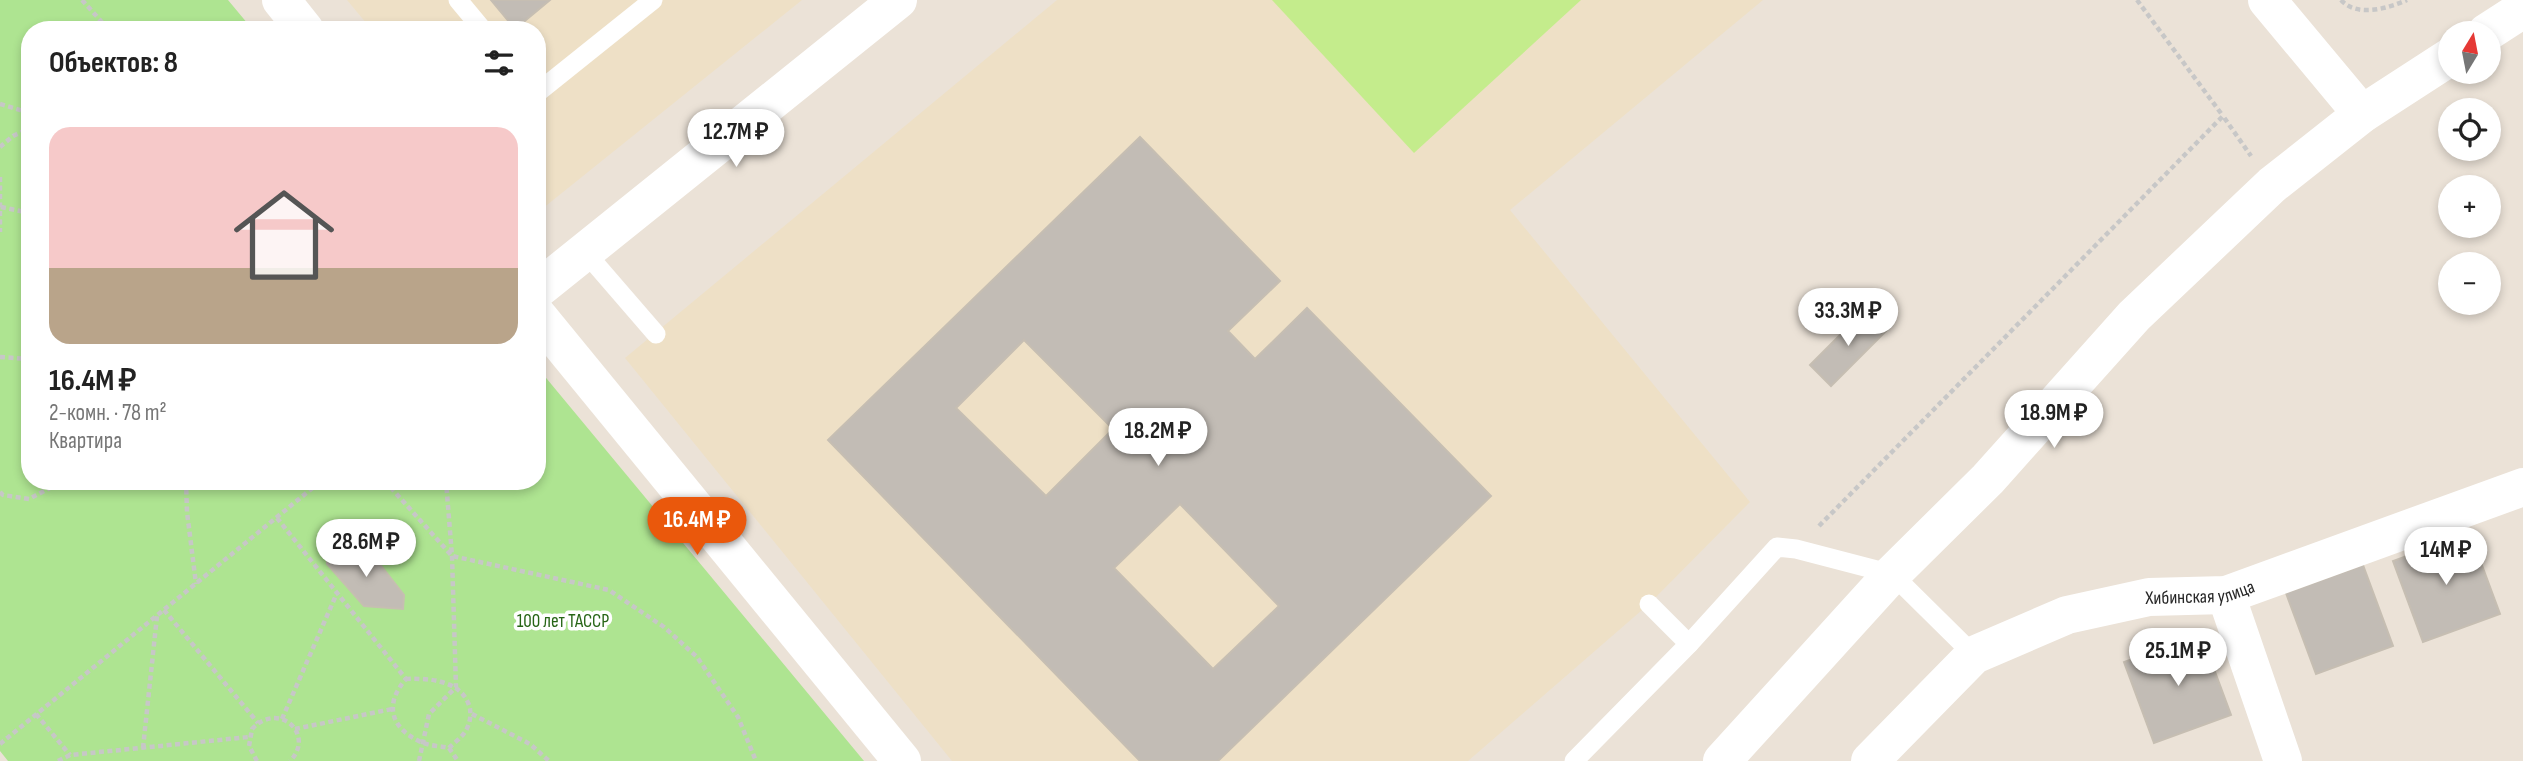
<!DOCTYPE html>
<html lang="ru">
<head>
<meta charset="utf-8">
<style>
	:root { --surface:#fff; --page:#f2f2f2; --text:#222; --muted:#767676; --accent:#ea580c }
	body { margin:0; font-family:"Sofia Sans Condensed",sans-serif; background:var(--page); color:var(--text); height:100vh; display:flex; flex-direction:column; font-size:26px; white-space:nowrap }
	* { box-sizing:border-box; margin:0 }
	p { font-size:23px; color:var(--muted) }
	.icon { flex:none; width:38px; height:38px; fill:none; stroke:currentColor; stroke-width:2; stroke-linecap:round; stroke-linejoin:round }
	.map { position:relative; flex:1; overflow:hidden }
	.details { position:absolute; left:21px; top:21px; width:525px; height:469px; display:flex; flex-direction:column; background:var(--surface); border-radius:28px; box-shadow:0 4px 10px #0003 }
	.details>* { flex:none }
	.needle { width:46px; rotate:10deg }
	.controls { position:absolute; left:2438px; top:21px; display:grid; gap:14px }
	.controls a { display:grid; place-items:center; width:63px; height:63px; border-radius:50%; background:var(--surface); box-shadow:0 4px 10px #0003; font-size:35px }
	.price { position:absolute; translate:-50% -60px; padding:0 16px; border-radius:24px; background:#fff; color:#222; font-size:23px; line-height:46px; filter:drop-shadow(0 2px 4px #0008) }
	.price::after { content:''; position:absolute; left:50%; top:42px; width:21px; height:16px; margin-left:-10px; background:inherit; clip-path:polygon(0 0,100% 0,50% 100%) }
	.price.selected { background:var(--accent); color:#fff }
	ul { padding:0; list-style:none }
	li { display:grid; align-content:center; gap:14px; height:371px; padding:0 28px }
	li span { display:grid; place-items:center; height:217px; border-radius:21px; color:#555 }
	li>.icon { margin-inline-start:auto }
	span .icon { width:126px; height:126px; fill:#fffc; stroke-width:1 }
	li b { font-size:30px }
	h2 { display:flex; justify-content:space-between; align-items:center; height:84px; padding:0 28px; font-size:30px }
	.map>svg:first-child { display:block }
	.education { fill:#eee0c6 }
	.green { fill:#aee491 }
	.pitch { fill:#c4ec8c }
	.building { fill:#c2bcb5; stroke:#c6beb2; stroke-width:2; fill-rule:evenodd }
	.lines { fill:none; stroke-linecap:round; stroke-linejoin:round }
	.path { stroke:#c7c7c7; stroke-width:4.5; stroke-dasharray:5 3.5; stroke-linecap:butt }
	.lane { stroke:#fff; stroke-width:19 }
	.street { stroke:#fff; stroke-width:38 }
	.labels { text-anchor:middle; stroke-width:7; stroke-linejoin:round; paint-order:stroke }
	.street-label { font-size:19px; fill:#272727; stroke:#fff }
	.park-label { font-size:19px; fill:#276516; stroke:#fff }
</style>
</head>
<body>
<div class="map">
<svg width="2523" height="761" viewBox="0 0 2523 761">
	<rect width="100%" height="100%" fill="#ebe2d7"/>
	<g class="education">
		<path d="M347 0H802L537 213V30H372Z"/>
		<path d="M1057 0H1763L1510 210 1750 502 1649 604 1468 761H952L625 358Z"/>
	</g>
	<path class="green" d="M0 0H228L253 30H30V481H537V367L864 761H8L0 751Z"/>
	<path class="pitch" d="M1272 0H1581L1414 153Z"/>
	<g class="building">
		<path d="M491 0H550L515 29Z"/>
		<path d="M1140 137 1280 281 1228 331 1255 359 1307 308 1491 496 1218 761H1140L828 440ZM1024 340 1113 429 1046 496 956 408ZM1180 504 1279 606 1213 669 1114 568Z"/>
		<path d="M1866 309 1887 330 1831 386 1810 365Z"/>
		<path d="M2470 533 2500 614 2423 642 2393 561Z"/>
		<path d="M328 549 371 553 404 595 403 609 364 606 327 564Z"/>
		<path d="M2363 565 2393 646 2316 674 2286 593Z"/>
		<path d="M2201 634 2231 715 2154 743 2124 662Z"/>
	</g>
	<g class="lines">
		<g class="path">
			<path d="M82 0 109 30"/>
			<path d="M2137 0 2223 116"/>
			<path d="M2341 0C2357 18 2389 8 2407 0"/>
			<path d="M0 104 30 113"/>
			<path d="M0 147 13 136 30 128"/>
			<path d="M0 177V232"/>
			<path d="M1 207 30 213"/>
			<path d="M0 357 30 359"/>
			<path d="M186 481 187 512 196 584"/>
			<path d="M385 481 452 556 609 590 664 627 697 657 738 717 756 761"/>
			<path d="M0 492 3 495 29 499 63 481"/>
			<path d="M277 518 406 679"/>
			<path d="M1819 526 2223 116 2251 156"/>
			<path d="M164 610 258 723"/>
			<path d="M406 679C429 678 460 680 469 705 472 714 470 724 465 732 461 738 454 743 449 748 440 746 429 746 421 742 390 728 384 704 406 679Z"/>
			<path d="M36 714 70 755"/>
			<path d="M472 714 530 744 549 761"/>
			<path d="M282 719 337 593"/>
			<path d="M295 729 392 709"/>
			<path d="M0 744 321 481"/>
			<path d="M143 748 157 616"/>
			<path d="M449 748 458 761"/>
			<path d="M58 761 70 755 249 737"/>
			<path d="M257 761 249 746 252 729C279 700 316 735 290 761"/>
			<path d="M419 761 429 714 456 687 452 556 446 481"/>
		</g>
		<g class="lane">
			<path d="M458 0 483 30"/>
			<path d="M537 93 653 0"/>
			<path d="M586 253 656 334"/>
			<path d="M1649 604 1689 644"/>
			<path d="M1574 761 1689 644 1777 547 1796 549 1892 574 1974 655"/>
		</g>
		<g class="street">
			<path d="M281 0 305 30"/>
			<path d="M2267 0 2362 114"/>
			<path d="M2486 33 2523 9"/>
			<path d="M537 290 898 0"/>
			<path d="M537 315 902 761"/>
			<path d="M2226 595 2283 761"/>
			<path d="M1722 761 1892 574 1988 479 2134 316 2272 185 2362 114 2450 57"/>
			<path id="s1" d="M1870 761 1974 655 2067 615 2149 597 2226 595 2523 487"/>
		</g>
	</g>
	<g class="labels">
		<g class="street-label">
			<text dy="7" stroke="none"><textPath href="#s1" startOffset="385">Хибинская улица</textPath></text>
		</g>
		<g class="park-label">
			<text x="563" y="627">100 лет ТАССР</text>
		</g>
	</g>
</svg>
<div class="controls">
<a><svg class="needle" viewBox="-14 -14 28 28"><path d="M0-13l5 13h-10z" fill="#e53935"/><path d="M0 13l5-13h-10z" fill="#767676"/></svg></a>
<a><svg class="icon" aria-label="locate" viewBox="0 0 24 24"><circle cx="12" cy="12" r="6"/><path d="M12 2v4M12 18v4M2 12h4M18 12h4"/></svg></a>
<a>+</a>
<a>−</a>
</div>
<b class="price" style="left:736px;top:169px">12.7M ₽</b>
<b class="price" style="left:1848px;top:348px">33.3M ₽</b>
<b class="price" style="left:2054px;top:450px">18.9M ₽</b>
<b class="price" style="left:1158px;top:468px">18.2M ₽</b>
<b class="price selected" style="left:697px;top:557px">16.4M ₽</b>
<b class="price" style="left:366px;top:579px">28.6M ₽</b>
<b class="price" style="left:2446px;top:587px">14M ₽</b>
<b class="price" style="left:2178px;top:688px">25.1M ₽</b>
<section class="details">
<h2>Объектов: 8<svg class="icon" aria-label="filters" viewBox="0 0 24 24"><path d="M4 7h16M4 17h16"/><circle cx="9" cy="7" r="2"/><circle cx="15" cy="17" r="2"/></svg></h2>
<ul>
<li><span style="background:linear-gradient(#f6c9c9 65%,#b9a48a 0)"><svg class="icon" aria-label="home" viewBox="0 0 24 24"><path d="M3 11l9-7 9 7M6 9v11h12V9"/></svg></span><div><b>16.4M ₽</b><p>2-комн. · 78 m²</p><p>Квартира</p></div></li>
</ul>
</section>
</div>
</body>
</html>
